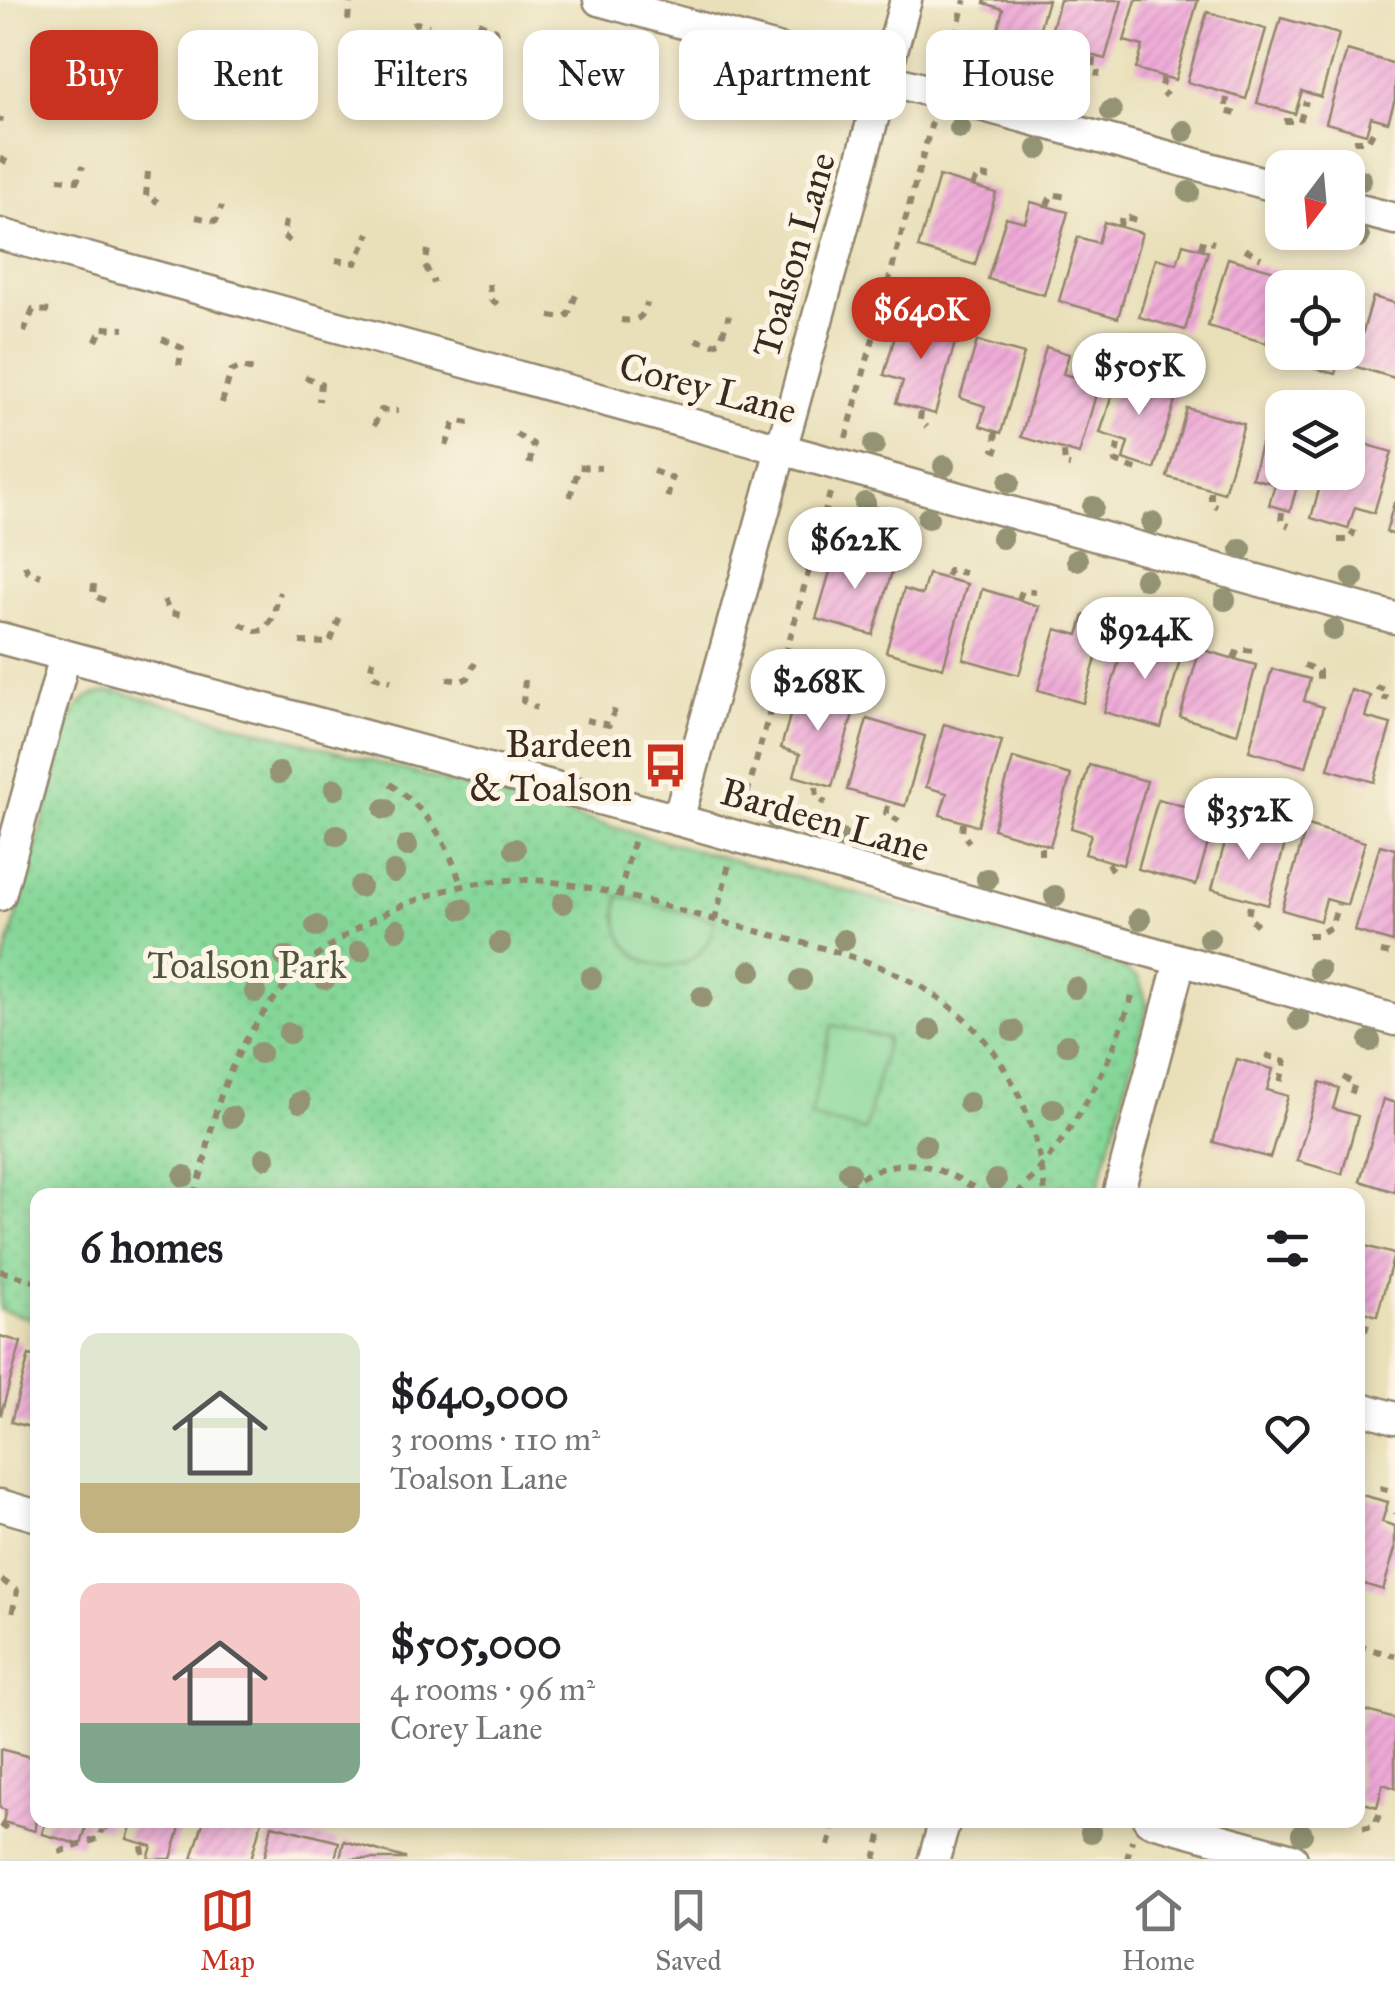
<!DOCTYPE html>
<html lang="en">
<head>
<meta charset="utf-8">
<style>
	:root { --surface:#fff; --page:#f6f6f6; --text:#202124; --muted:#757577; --line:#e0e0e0; --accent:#c8321e }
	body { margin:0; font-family:"IM FELL Great Primer",serif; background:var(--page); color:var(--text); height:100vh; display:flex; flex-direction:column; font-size:38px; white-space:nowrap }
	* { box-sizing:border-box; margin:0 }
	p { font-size:32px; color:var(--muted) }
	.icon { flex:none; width:55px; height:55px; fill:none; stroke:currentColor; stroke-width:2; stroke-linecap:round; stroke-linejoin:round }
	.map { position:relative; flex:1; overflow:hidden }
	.side { position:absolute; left:30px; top:1188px; width:1335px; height:640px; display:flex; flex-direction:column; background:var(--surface); border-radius:20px; box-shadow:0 5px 15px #0003 }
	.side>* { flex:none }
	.guide { position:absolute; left:30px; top:30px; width:1335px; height:90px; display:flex; gap:20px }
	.needle { width:65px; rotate:196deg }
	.tools { position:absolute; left:1265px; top:150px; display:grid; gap:20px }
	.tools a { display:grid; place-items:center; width:100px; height:100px; border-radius:20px; background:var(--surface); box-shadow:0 5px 15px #0003; font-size:50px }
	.price { position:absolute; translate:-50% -85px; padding:0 22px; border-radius:35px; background:#fff; color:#222; font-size:32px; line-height:65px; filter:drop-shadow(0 2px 5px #0008) }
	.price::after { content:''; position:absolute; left:50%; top:60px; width:30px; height:22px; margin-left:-15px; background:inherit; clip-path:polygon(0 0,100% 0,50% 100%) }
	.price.selected { background:var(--accent); color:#fff }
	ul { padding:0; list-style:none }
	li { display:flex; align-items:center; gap:30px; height:250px; padding:0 50px }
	li span { display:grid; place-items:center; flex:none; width:280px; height:200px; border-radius:20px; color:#555 }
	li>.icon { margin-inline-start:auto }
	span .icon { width:120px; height:120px; fill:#fffc; stroke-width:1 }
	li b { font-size:42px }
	h2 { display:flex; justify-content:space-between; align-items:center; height:120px; padding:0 50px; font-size:42px }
	.pill { padding:0 35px; border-radius:20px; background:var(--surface); box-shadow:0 5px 15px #0003; font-size:35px; line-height:90px }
	.pill.selected { background:var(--accent); color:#fff }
	.tab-bar { display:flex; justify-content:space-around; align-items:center; height:140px; border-top:2px solid var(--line); background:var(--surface); font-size:28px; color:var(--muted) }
	.tab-bar a { display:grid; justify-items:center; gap:5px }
	.tab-bar .selected { color:var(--accent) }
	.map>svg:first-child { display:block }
	.park { fill:url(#park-dots); stroke:#60805b; stroke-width:2.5 }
	.pitch { fill:#85d798; stroke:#60805b; stroke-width:2.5 }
	.building { fill:url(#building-hatch) }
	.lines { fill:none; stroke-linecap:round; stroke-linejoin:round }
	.minor-casing { stroke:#92856c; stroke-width:35 }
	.path { stroke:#92856c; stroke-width:6; stroke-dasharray:8 8; stroke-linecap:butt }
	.minor { stroke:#fff; stroke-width:30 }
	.tree { fill:#949475 }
	.labels { text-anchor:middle; stroke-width:10; stroke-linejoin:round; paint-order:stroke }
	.street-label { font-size:38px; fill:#3b2a1e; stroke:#fcf5e5 }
	.poi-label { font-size:38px; fill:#3b2a1e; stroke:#fcf5e5; text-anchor:end }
	.park-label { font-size:38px; fill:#4e553c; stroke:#fcf5e5 }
</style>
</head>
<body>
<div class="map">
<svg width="1395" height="1859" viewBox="0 0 1395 1859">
	<defs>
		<pattern id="park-dots" width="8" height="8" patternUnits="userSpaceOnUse" patternTransform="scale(2.5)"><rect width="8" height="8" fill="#85d798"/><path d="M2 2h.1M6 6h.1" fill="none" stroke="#74b983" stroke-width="1.8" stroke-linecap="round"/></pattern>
		<pattern id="building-hatch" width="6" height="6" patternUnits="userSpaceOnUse" patternTransform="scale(2.5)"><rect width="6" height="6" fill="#efaad8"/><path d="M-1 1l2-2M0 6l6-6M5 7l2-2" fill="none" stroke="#ce92b9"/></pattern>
	</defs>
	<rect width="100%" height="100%" fill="#fcf5e5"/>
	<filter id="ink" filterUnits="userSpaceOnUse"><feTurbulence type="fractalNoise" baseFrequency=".01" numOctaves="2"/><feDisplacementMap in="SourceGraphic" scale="20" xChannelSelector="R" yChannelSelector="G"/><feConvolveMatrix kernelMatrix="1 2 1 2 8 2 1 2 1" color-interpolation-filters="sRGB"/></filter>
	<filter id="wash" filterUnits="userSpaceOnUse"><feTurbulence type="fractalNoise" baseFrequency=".0048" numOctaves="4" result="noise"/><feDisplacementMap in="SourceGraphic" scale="40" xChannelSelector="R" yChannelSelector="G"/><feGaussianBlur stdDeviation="2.25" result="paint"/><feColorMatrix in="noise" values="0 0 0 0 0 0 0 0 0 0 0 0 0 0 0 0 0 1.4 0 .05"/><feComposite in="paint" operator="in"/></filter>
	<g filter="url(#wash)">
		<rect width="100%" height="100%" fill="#e9e0ba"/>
		<path class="park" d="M116 691 1116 965 1138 978 1148 1005 1096 1195H38L37 1320 0 1310V976L72 716C84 695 93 693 116 691Z"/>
		<g class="pitch">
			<path d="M619 896 715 920C712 927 711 937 707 943 680 989 604 962 619 896Z"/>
			<path d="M832 1025 887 1038 865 1131 810 1117Z"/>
		</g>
		<g id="blocks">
			<g class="building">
				<path d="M985 0H1048L1036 41 998 29 1003 9 984 3Z"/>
				<path d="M1060 0H1122L1105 59 1048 43Z"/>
				<path d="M1136 0H1198L1175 80 1136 69 1143 46 1124 41Z"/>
				<path d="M1207 12 1266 29 1246 99 1187 82Z"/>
				<path d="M1281 18 1339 34 1321 97 1302 91 1295 114 1257 103Z"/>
				<path d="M1347 50 1395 64V99L1388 122 1371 117 1366 134 1326 123Z"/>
				<path d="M939 176 996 193 975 265 918 248Z"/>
				<path d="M1031 202 1068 212 1044 295 988 279 1006 217 1025 222Z"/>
				<path d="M1104 222 1142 233 1118 318 1059 301 1078 237 1098 243Z"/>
				<path d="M1183 244 1208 251 1185 330 1139 317 1156 258 1177 264Z"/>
				<path d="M1228 258 1286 274 1266 343 1208 326Z"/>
				<path d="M1300 277 1334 286V288H1297Z"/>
				<path d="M1373 297 1395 303V378L1353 366Z"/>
				<path d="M901 315 958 332 935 414 896 403 903 381 884 375Z"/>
				<path d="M977 341 1024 354 1001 433 980 426 985 406 960 398Z"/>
				<path d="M1281 341 1282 352H1341L1335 374 1277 358Z"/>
				<path d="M1046 347 1069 354 1063 374 1099 384 1079 454 1021 437Z"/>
				<path d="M1119 373 1178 391 1154 469 1123 459 1128 442 1100 433Z"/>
				<path d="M1187 408 1244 424 1224 493 1167 477Z"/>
				<path d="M1268 419 1282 423V472H1301L1290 511 1269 505 1275 484 1252 478Z"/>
				<path d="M1348 439 1392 452 1374 513 1355 507 1348 529 1311 518 1324 472H1348Z"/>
				<path d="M1394 503H1395V535L1386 532Z"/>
				<path d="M837 548 894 565 873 635 816 619Z"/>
				<path d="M928 574 967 584 943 668 886 652 904 589 922 595Z"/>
				<path d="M982 589 1039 606 1019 675 963 659Z"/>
				<path d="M1084 615 1107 621 1083 703 1038 690 1056 629 1078 635Z"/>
				<path d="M1148 634 1184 645 1161 728 1104 712 1122 650 1142 656Z"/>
				<path d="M1200 649 1256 665 1237 734 1180 717Z"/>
				<path d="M1272 669 1310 679 1304 701 1323 707 1306 767 1249 751Z"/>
				<path d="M798 687 856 703 832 787 794 776 800 754 781 748Z"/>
				<path d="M1351 690 1371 696 1365 717 1391 724 1374 782 1328 769Z"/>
				<path d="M867 719 925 736 905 806 847 790Z"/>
				<path d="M944 724 1002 741 978 826 940 815 947 793 926 787Z"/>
				<path d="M1013 758 1071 775 1050 846 993 829Z"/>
				<path d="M1089 765 1147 781 1123 865 1085 854 1091 834 1071 828Z"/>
				<path d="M1158 799 1216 815 1196 885 1138 869Z"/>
				<path d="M1231 821 1287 837 1268 905 1212 889Z"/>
				<path d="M1307 825 1365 842 1347 905 1326 899 1320 921 1282 910Z"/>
				<path d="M1380 845 1395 849 1393 942 1355 931Z"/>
				<path d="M1237 1059 1273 1069 1267 1090 1288 1096 1270 1158 1213 1142Z"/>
				<path d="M1320 1082 1339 1088 1333 1109 1358 1116 1342 1174 1297 1161Z"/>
				<path d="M1383 1099 1395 1103V1192L1360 1181Z"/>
				<path d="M1358 1244 1394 1254 1377 1316 1358 1310Z"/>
				<path d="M0 1336 21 1342 1 1414 0 1413Z"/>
				<path d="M29 1355 38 1357V1420L34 1428 11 1422Z"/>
				<path d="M1358 1494 1388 1502 1382 1522 1395 1526V1549L1383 1590 1358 1582Z"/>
				<path d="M1364 1710 1395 1719V1788L1383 1784 1377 1807 1358 1801V1731Z"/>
				<path d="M0 1749 38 1759 35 1831 3 1822 6 1810 0 1808Z"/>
				<path d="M46 1820H109L107 1829 87 1824 81 1845 42 1834Z"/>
				<path d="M133 1820H182L171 1859H148L152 1846 127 1839Z"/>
				<path d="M204 1820H262L251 1859H192Z"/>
				<path d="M272 1825 339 1842 335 1859H264Z"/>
				<path d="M344 1841 405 1858V1859H340Z"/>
			</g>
		</g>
	</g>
	<g filter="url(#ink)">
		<use href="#blocks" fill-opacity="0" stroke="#92856c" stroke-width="2.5"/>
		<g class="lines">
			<defs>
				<g id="minor">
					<path d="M599 0 1282 188"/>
					<path d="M1348 207 1395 219"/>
					<path d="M0 234 1395 618"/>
					<path d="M0 638 678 820 1395 1020"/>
					<path d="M678 820 906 0"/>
					<path d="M0 895 65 656"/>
					<path d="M1118 1195 1180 961"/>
					<path d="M1358 1407 1395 1418"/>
					<path d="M0 1505 38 1516"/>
					<path d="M1149 1820 1292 1859"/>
					<path d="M934 1859 945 1820"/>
				</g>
			</defs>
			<use href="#minor" class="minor-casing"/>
			<g class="path">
				<path d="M348 20 350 0"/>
				<path d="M478 22 496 30 493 50"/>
				<path d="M407 40 412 26 416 23 429 26"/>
				<path d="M1024 40 1022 52 1028 55"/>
				<path d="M1094 58 1093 72 1100 74"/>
				<path d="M618 60 634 67 630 87"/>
				<path d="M549 62 556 48 574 47"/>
				<path d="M947 66 965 0"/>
				<path d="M1163 78 1160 90 1167 96"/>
				<path d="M686 79 703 87 702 104"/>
				<path d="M1227 98 1225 111 1236 114"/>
				<path d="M1284 121H1300L1306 101"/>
				<path d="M0 122 1 117"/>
				<path d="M1354 141H1368L1374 130"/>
				<path d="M0 158 8 163"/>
				<path d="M148 172 146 196 158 202"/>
				<path d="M58 179 77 181 83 166"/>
				<path d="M973 186 978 175 995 179"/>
				<path d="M1047 205 1052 194 1066 197"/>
				<path d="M196 217 216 221 222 206"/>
				<path d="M286 221 283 236 294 245"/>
				<path d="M1120 226 1122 216 1141 221"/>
				<path d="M1201 248 1203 240 1214 243"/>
				<path d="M1245 249 1261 258"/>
				<path d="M428 250 425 265 434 283"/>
				<path d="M336 260 356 263 369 233"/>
				<path d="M1331 274 1348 279 1347 288"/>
				<path d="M489 284 491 300 499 305"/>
				<path d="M550 316 562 318 568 315 576 295"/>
				<path d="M621 320C638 322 643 318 647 303"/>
				<path d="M24 332 33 310 52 311"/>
				<path d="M162 339 182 348 179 365"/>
				<path d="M696 340 713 344 720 342 729 315"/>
				<path d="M96 341 102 328 124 329"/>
				<path d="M305 377 321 383 319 401"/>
				<path d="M222 403 231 371 240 367 254 370"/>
				<path d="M921 412 920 420 927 427"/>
				<path d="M374 426 381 410 398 411"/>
				<path d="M996 432 994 449 999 451"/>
				<path d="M516 434 533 444 529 467"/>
				<path d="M846 438 932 122"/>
				<path d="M1118 444 1115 461 1138 470"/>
				<path d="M446 446 454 424 458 421 470 423"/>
				<path d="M1064 452 1065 465 1070 466"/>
				<path d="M653 471 672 478 666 504"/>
				<path d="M1211 492V504L1217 507"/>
				<path d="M570 497 579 467 601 468"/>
				<path d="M1282 512 1281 522 1289 526"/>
				<path d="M1338 540H1350L1354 530"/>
				<path d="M873 557 877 549 893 553"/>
				<path d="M25 565 28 572 41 576"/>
				<path d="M947 576 949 570 965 573"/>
				<path d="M94 584 93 595 108 602"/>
				<path d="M1019 599 1022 591 1036 592"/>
				<path d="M164 600 170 613 181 615"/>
				<path d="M1098 618 1102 612 1112 614"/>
				<path d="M240 624 256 631 264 630 272 619 280 592"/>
				<path d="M1163 637 1165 629 1185 633"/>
				<path d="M300 642 330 643 340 617"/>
				<path d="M1234 658 1238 649 1253 651"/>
				<path d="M373 660 371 668 374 676 391 681"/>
				<path d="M1304 665 1319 671V683"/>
				<path d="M447 679 461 681 468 678 475 663"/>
				<path d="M525 680 523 701 537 708"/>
				<path d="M1376 687 1387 691 1385 701"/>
				<path d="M586 720 609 725 616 706"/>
				<path d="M390 784C429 811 449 843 462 889"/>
				<path d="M816 787 817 798 826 803"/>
				<path d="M888 806 886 813 899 821"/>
				<path d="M743 809 830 493"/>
				<path d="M963 823 962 833 969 842"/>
				<path d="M1041 847V855L1045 856"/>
				<path d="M1108 863 1115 876"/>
				<path d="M619 896 635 835"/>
				<path d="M1250 906 1248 916 1257 925"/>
				<path d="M715 920 729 864"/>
				<path d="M1308 935H1317L1331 927 1338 904"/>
				<path d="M1381 952 1391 954 1395 950"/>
				<path d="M1266 1055 1285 1062 1280 1083"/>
				<path d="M1343 1077 1355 1084 1349 1100"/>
				<path d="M194 1195C204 1171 207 1146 213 1122 229 1060 261 1005 309 963 361 918 439 883 508 880 575 876 678 911 745 928 797 942 854 953 903 977 924 987 949 1004 966 1020 1013 1066 1040 1130 1045 1195"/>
				<path d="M834 1195C893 1151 927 1157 985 1195"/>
				<path d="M1017 1195C1073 1135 1111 1068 1134 989"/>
				<path d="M0 1271 38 1282"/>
				<path d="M1358 1345 1362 1341 1368 1321"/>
				<path d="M38 1430V1432"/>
				<path d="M1380 1488 1395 1492"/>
				<path d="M1395 1514V1513"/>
				<path d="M2 1580 17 1591 11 1619"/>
				<path d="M1358 1646 1395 1656"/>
				<path d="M0 1824 12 1832"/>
				<path d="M1363 1828 1374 1826 1381 1811"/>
				<path d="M142 1846 144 1859"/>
				<path d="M829 1846 836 1820"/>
				<path d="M59 1852 100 1838 102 1830"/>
				<path d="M875 1859 885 1820"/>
				<path d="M1127 1859 1132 1840"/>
			</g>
			<use href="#minor" class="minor"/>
		</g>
		<g class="tree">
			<circle cx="971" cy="72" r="11"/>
			<circle cx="1043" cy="92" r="11"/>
			<circle cx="1111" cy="111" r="11"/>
			<circle cx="960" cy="128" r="11"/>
			<circle cx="1184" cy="131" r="11"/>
			<circle cx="1038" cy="149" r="11"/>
			<circle cx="1361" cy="180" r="11"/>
			<circle cx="1189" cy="192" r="11"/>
			<circle cx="1359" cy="237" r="11"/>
			<circle cx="874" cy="445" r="11"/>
			<circle cx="944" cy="466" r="11"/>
			<circle cx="1009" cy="482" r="11"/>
			<circle cx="865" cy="503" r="11"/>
			<circle cx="1093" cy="507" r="11"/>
			<circle cx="928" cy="518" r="11"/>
			<circle cx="1152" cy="523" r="11"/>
			<circle cx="1002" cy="538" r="11"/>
			<circle cx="1241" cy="549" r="11"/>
			<circle cx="1077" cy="560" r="11"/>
			<circle cx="1353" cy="578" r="11"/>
			<circle cx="1145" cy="579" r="11"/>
			<circle cx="1225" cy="600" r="11"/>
			<circle cx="1333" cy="630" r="11"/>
			<circle cx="279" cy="773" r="11"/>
			<circle cx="335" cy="789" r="11"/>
			<circle cx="385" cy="809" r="11"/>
			<circle cx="776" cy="819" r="11"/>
			<circle cx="337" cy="835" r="11"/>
			<circle cx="839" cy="838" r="11"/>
			<circle cx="407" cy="846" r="11"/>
			<circle cx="515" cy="849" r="11"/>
			<circle cx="908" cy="856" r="11"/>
			<circle cx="394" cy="872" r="11"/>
			<circle cx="987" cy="879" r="11"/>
			<circle cx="360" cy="887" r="11"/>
			<circle cx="1055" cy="896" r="11"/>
			<circle cx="563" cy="903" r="11"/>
			<circle cx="462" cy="909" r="11"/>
			<circle cx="1140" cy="919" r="11"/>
			<circle cx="316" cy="926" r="11"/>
			<circle cx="397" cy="930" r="11"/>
			<circle cx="1209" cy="938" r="11"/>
			<circle cx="844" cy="940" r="11"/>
			<circle cx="500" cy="943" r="11"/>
			<circle cx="360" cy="951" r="11"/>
			<circle cx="285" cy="957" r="11"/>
			<circle cx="1319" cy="970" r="11"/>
			<circle cx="751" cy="971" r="11"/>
			<circle cx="591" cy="978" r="11"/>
			<circle cx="325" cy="979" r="11"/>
			<circle cx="801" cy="980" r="11"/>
			<circle cx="1075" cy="988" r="11"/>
			<circle cx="255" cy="992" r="11"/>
			<circle cx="702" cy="997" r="11"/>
			<circle cx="1299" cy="1020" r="11"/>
			<circle cx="930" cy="1030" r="11"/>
			<circle cx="1013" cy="1031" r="11"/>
			<circle cx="289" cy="1033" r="11"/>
			<circle cx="1370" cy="1041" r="11"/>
			<circle cx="1067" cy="1045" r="11"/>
			<circle cx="260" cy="1053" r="11"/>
			<circle cx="300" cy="1102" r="11"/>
			<circle cx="969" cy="1103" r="11"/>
			<circle cx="1053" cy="1109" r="11"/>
			<circle cx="232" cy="1117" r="11"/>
			<circle cx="925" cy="1145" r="11"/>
			<circle cx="265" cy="1158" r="11"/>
			<circle cx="849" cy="1172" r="11"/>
			<circle cx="184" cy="1176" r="11"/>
			<circle cx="996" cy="1180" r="11"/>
			<circle cx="1091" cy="1832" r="11"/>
			<circle cx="1302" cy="1834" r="11"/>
		</g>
	</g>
	<defs>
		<symbol id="bus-bare" viewBox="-9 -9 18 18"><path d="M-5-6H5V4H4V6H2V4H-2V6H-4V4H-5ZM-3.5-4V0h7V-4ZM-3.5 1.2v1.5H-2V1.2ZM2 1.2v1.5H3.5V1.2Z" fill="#c8321e" stroke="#fcf5e5" stroke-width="2.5" paint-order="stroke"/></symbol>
	</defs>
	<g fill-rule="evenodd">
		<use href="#bus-bare" x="634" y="734" width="63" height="63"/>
	</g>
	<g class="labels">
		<g class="street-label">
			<text transform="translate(794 255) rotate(-74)" y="13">Toalson Lane</text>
			<text transform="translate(708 388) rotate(15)" y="13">Corey Lane</text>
			<text transform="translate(825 820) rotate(16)" y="13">Bardeen Lane</text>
		</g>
		<g class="poi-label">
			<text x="632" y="757">Bardeen<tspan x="632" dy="44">&amp; Toalson</tspan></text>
		</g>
		<g class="park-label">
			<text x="247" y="978">Toalson Park</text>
		</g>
	</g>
</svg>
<div class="tools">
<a><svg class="needle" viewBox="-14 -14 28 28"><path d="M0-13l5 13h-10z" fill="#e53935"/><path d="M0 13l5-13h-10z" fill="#757577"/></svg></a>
<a><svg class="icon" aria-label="locate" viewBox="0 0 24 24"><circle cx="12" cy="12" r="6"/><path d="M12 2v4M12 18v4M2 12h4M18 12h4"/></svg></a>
<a><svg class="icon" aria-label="layers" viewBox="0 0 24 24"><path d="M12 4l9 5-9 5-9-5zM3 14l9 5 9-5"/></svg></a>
</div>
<b class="price selected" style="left:921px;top:362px">$640K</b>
<b class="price" style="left:1139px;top:418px">$505K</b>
<b class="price" style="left:855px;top:592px">$622K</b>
<b class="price" style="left:1145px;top:682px">$924K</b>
<b class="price" style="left:818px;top:734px">$268K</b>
<b class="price" style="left:1249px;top:863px">$352K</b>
<div class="guide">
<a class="pill selected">Buy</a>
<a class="pill">Rent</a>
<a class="pill">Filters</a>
<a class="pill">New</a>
<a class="pill">Apartment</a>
<a class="pill">House</a>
</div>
<section class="side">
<h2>6 homes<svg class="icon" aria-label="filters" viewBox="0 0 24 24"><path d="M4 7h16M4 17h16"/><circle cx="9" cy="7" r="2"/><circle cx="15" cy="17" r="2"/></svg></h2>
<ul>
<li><span style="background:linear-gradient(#dfe7d0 75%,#c2b280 0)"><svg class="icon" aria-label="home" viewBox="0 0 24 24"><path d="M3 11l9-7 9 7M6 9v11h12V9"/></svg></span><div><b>$640,000</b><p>3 rooms · 110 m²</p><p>Toalson Lane</p></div><svg class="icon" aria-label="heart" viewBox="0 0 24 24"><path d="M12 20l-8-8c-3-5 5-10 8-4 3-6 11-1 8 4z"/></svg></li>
<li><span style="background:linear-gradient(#f6c9c9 70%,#7fa58c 0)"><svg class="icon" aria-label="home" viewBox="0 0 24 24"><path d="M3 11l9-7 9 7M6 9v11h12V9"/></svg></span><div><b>$505,000</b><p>4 rooms · 96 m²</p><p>Corey Lane</p></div><svg class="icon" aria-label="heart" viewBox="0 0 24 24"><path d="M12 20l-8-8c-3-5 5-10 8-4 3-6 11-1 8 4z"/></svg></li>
</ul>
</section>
</div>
<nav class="tab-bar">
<a class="selected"><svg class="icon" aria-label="map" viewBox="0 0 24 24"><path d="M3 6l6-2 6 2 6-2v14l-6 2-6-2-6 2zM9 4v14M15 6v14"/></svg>Map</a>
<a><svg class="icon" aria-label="saved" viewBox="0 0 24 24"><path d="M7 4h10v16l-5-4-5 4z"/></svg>Saved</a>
<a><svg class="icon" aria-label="home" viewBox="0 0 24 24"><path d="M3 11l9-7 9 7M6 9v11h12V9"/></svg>Home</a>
</nav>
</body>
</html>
